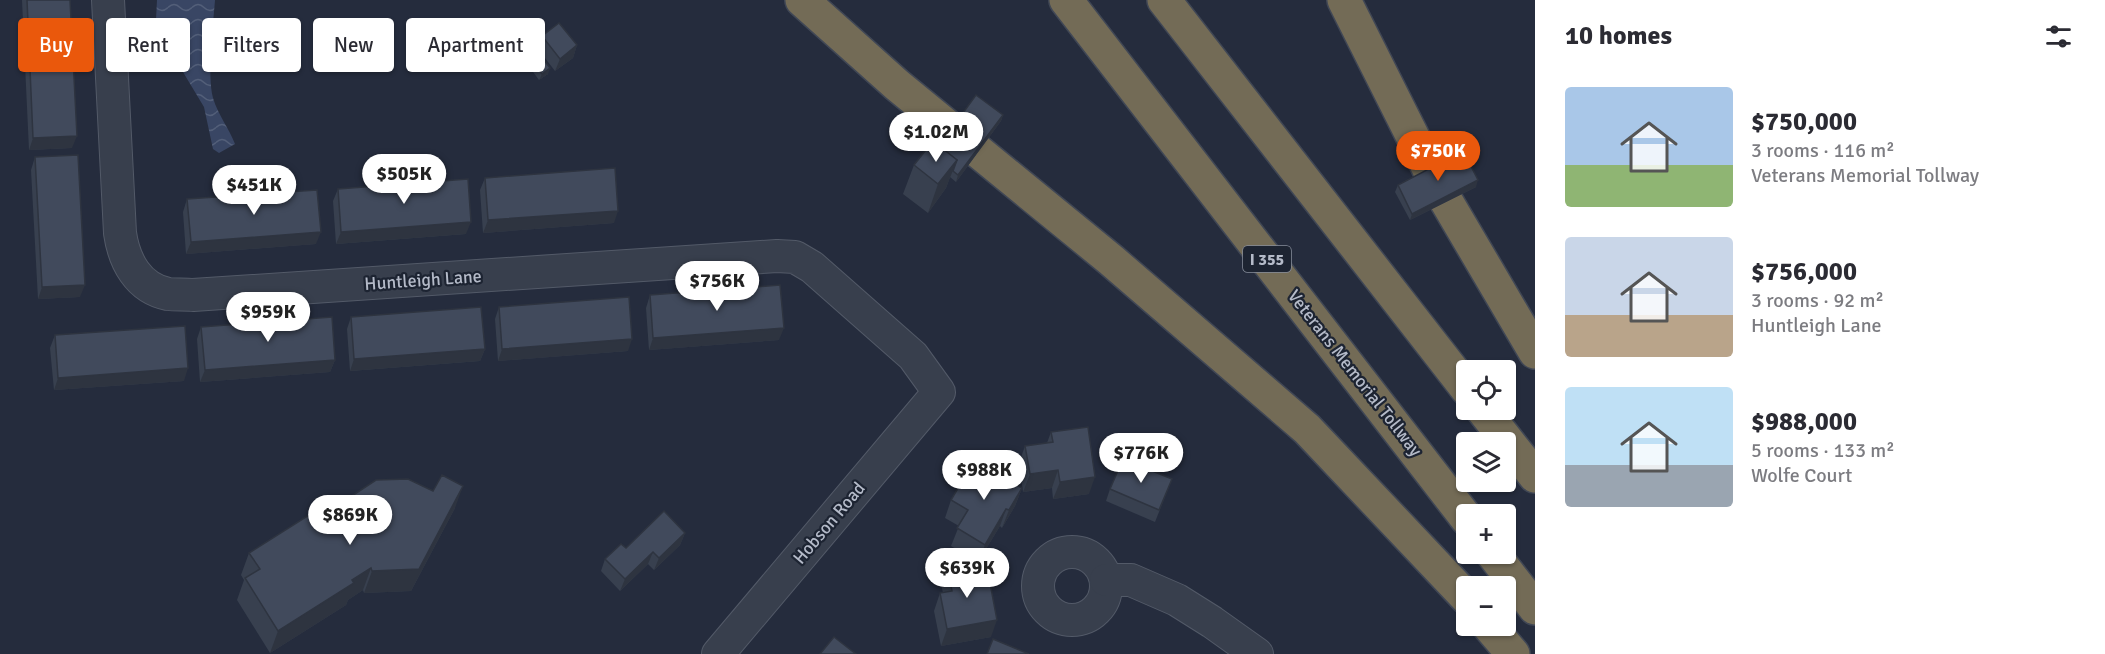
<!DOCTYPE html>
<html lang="en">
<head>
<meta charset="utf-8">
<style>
	:root { --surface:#fff; --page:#f7f7f7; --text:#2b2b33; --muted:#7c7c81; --accent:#ea580c }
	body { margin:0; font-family:Signika,sans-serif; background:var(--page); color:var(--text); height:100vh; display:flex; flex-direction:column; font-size:22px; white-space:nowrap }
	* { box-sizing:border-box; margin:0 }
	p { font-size:20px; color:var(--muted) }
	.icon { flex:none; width:33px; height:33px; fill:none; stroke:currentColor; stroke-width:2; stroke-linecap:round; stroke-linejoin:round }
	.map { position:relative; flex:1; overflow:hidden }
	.panel { display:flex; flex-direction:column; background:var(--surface); width:570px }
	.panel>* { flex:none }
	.guide { position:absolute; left:18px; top:18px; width:570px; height:54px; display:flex; gap:12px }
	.buttons { position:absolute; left:1456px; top:360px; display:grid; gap:12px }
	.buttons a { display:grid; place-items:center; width:60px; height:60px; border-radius:6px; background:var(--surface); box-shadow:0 2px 4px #0004; font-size:30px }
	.price { position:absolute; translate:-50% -51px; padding:0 14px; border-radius:21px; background:#fff; color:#222; font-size:20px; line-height:39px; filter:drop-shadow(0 2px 3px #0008) }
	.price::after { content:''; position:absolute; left:50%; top:36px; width:18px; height:14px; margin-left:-9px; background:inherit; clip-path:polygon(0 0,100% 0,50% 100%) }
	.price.selected { background:var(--accent); color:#fff }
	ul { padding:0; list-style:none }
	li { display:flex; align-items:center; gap:18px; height:150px; padding:0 30px }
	li span { display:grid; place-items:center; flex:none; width:168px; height:120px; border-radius:6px; color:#555 }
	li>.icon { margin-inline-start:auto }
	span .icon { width:72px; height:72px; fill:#fffc; stroke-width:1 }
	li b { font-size:26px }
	h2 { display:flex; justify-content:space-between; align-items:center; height:72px; padding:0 30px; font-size:26px }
	.chip { padding:0 21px; border-radius:6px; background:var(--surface); box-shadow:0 2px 4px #0004; font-size:21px; line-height:54px }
	.chip.selected { background:var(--accent); color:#fff }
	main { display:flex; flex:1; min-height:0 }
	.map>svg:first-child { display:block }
	.water { fill:url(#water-waves) }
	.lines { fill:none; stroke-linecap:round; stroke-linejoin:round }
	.minor-casing { stroke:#535a68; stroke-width:34 }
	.highway-casing { stroke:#404755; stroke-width:36 }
	.minor { stroke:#383f4d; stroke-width:32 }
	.highway { stroke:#736b56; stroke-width:33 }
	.wall { fill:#38404f }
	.shaded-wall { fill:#2e3440 }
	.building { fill:#414a5c; stroke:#2e3440; stroke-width:1.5 }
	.labels { text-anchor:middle; stroke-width:4.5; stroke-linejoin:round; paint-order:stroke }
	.shield { fill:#1d2432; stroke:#878d9b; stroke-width:1.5 }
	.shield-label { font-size:16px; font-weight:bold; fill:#b4bac8 }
	.street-label { font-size:18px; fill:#b4bac8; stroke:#1d2432 }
</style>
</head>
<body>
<main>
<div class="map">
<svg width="1535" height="654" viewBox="0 0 1535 654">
	<defs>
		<pattern id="water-waves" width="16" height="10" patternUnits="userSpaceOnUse" patternTransform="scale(1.5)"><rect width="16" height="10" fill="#394664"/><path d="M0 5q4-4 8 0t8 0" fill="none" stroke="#535f79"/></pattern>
	</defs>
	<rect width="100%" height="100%" fill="#252c3d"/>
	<path class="water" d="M157 0H215C213 26 207 74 213 98 218 115 229 128 235 144L219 153 213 149 204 107 174 57 160 43 156 20Z"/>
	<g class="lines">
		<defs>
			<g id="minor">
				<path d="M108 0 120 233C124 261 138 288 168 294 176 295 185 294 193 295L777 256 795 257 812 267 913 356 939 392 718 654"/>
				<circle cx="1072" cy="586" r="34"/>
				<path d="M1106 580H1131L1177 600 1212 622 1257 654"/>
			</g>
			<g id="highway">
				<path d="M802 0 897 85 1111 260 1307 429 1467 598"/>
				<path d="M1066 0 1467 519"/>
				<path d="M1164 0 1467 389"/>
				<path d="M1344 0 1438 187 1535 352"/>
				<path d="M1483 410 1535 476"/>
				<path d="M1493 554 1535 608"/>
				<path d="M1489 626 1513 654"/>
			</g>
		</defs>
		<use href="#minor" class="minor-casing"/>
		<use href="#highway" class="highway-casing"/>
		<use href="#minor" class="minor"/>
		<use href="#highway" class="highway"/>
	</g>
	<g class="wall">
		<path d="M22 0H70L72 148 29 150Z"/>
		<path d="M542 36 577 45 573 58 555 71 538 49Z"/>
		<path d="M524 51 548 74 539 80 522 57Z"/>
		<path d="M1003 115 1001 121 956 182 950 177 946 188 928 213 903 194 914 165 939 146Z"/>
		<path d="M35 157 80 297 38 299 31 170Z"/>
		<path d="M485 178 614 223 483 233 480 190Z"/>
		<path d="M1398 185 1476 187 1410 220 1395 192Z"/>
		<path d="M338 189 466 234 336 244 333 201Z"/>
		<path d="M187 199 316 244 186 254 183 212Z"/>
		<path d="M650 295 779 340 649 350 646 308Z"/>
		<path d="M499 307 628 351 498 361 495 319Z"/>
		<path d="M351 317 485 349 480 361 350 371 347 329Z"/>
		<path d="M201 327 335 360 330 372 200 382 197 339Z"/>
		<path d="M55 335 184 381 54 390 50 348Z"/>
		<path d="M1051 432 1089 494 1053 499 1052 488 1023 492 1019 463 1025 446 1047 443Z"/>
		<path d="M1172 479 1155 522 1106 501 1110 489Z"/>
		<path d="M1022 488 1015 506 1002 528 1000 526 978 562 951 546 959 526 945 518 951 500Z"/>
		<path d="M455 508 411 591 364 593 363 590 348 600 346 605 270 653 237 600 244 580 241 575 249 553 319 531 323 532 324 531 332 509Z"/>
		<path d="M685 533 680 545 654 570 648 564 620 591 601 571 605 559 626 548Z"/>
		<path d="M947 567 977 586 991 637 941 646 934 611 940 593H943L941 584Z"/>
	</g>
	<g class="shaded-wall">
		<path d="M577 45 573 58 555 71 560 59Z"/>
		<path d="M550 68 548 74 539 80 542 74Z"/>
		<path d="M1003 115 1001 121 956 182 958 175Z"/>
		<path d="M77 136 72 148 29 150 33 138Z"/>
		<path d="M957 160 946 188 928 213 938 184Z"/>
		<path d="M1478 180 1476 187 1410 220 1412 214Z"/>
		<path d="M618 211 614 223 483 233 488 220Z"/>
		<path d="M471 222 466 234 336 244 341 232Z"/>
		<path d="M321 232 316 244 186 254 191 242Z"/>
		<path d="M85 285 80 297 38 299 42 287Z"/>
		<path d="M784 328 779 340 649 350 653 338Z"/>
		<path d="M632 339 628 351 498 361 502 349Z"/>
		<path d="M485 349 480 361 350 371 354 359Z"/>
		<path d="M335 360 330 372 200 382 205 370Z"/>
		<path d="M188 368 184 381 54 390 58 378Z"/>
		<path d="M1058 470 1052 488 1023 492 1030 474Z"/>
		<path d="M1095 477 1089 494 1053 499 1060 482Z"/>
		<path d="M463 486 455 508 411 591 364 593 372 571Z"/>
		<path d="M1022 488 1015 506 1002 528 1009 510Z"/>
		<path d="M1006 509 1000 526 978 562 985 545Z"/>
		<path d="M685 533 680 545 654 570 659 558Z"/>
		<path d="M653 552 648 564 620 591 625 579Z"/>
		<path d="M371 568 363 590 348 600 346 605 270 653 278 631Z"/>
		<path d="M997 620 991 637 941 646 947 629Z"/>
	</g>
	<g class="building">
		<path d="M27 0H70L77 136 33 138Z"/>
		<path d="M559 23 577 45 560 59 542 36Z"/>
		<path d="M533 45 550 68 542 74 524 51Z"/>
		<path d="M976 95 1003 115 958 175 953 171 957 160 939 146Z"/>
		<path d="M933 141 957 160 938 184 914 165Z"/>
		<path d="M1463 151 1478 180 1412 214 1398 185Z"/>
		<path d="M78 155 85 285 42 287 35 157Z"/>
		<path d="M615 168 618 211 488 220 485 178Z"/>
		<path d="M468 179 471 222 341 232 338 189Z"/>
		<path d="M317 190 321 232 191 242 187 199Z"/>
		<path d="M780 285 784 328 653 338 650 295Z"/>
		<path d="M629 297 632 339 502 349 499 307Z"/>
		<path d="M481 307 485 349 354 359 351 317Z"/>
		<path d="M332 317 335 360 205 370 201 327Z"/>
		<path d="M185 326 188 368 58 378 55 335Z"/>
		<path d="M1088 427 1095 477 1060 482 1058 470 1030 474 1025 446 1053 442 1051 432Z"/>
		<path d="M1123 459 1172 479 1159 510 1110 489Z"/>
		<path d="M974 461 1022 488 1009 510 1006 509 985 545 957 528 968 510 951 500Z"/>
		<path d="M442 475 463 486 419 569 372 571 371 568 352 580 354 583 278 631 245 578 260 569 249 553 309 515 319 531 320 530 323 532 340 521 332 509 376 480 408 479 433 491Z"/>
		<path d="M664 511 685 533 659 558 653 552 625 579 605 559 621 544 626 548Z"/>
		<path d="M973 562 977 586 990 583 997 620 947 629 940 593 952 591 947 567Z"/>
		<path d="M834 637 856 654H820Z"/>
		<path d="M993 639 1029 654H987Z"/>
	</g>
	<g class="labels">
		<rect class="shield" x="1243" y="246" width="48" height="26" rx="4.5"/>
		<g class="shield-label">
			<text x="1267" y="265">I 355</text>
		</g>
		<g class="street-label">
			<text transform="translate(423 280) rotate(-4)" y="6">Huntleigh Lane</text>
			<text transform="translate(1355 373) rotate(52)" y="6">Veterans Memorial Tollway</text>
			<text transform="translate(829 523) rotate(-50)" y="6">Hobson Road</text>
		</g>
	</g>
</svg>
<div class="buttons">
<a><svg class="icon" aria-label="locate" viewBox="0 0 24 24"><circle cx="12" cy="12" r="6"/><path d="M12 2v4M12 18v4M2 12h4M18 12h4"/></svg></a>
<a><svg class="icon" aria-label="layers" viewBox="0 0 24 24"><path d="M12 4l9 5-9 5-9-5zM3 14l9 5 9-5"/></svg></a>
<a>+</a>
<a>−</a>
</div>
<b class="price" style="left:936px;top:163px">$1.02M</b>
<b class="price selected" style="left:1438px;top:182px">$750K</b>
<b class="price" style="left:404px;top:205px">$505K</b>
<b class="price" style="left:254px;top:216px">$451K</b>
<b class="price" style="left:717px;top:312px">$756K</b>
<b class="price" style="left:268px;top:343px">$959K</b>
<b class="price" style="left:1141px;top:484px">$776K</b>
<b class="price" style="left:984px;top:501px">$988K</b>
<b class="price" style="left:350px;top:546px">$869K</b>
<b class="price" style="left:967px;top:599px">$639K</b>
<div class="guide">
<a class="chip selected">Buy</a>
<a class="chip">Rent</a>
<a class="chip">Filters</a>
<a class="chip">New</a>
<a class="chip">Apartment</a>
</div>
</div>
<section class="panel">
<h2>10 homes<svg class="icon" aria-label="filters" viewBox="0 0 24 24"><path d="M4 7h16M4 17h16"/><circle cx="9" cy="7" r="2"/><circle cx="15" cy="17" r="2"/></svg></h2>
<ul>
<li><span style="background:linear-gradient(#a9c7e8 65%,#8fb573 0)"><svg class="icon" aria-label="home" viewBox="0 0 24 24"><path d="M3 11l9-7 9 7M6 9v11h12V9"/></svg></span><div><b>$750,000</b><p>3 rooms · 116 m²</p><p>Veterans Memorial Tollway</p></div></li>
<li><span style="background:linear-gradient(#c9d6e8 65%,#b9a48a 0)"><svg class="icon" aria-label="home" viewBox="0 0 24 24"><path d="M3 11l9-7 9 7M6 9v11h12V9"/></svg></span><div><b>$756,000</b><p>3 rooms · 92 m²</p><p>Huntleigh Lane</p></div></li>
<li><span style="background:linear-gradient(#bfe0f5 65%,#9aa5b1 0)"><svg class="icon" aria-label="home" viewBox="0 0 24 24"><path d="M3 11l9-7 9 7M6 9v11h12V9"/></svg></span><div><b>$988,000</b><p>5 rooms · 133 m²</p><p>Wolfe Court</p></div></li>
</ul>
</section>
</main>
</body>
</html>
